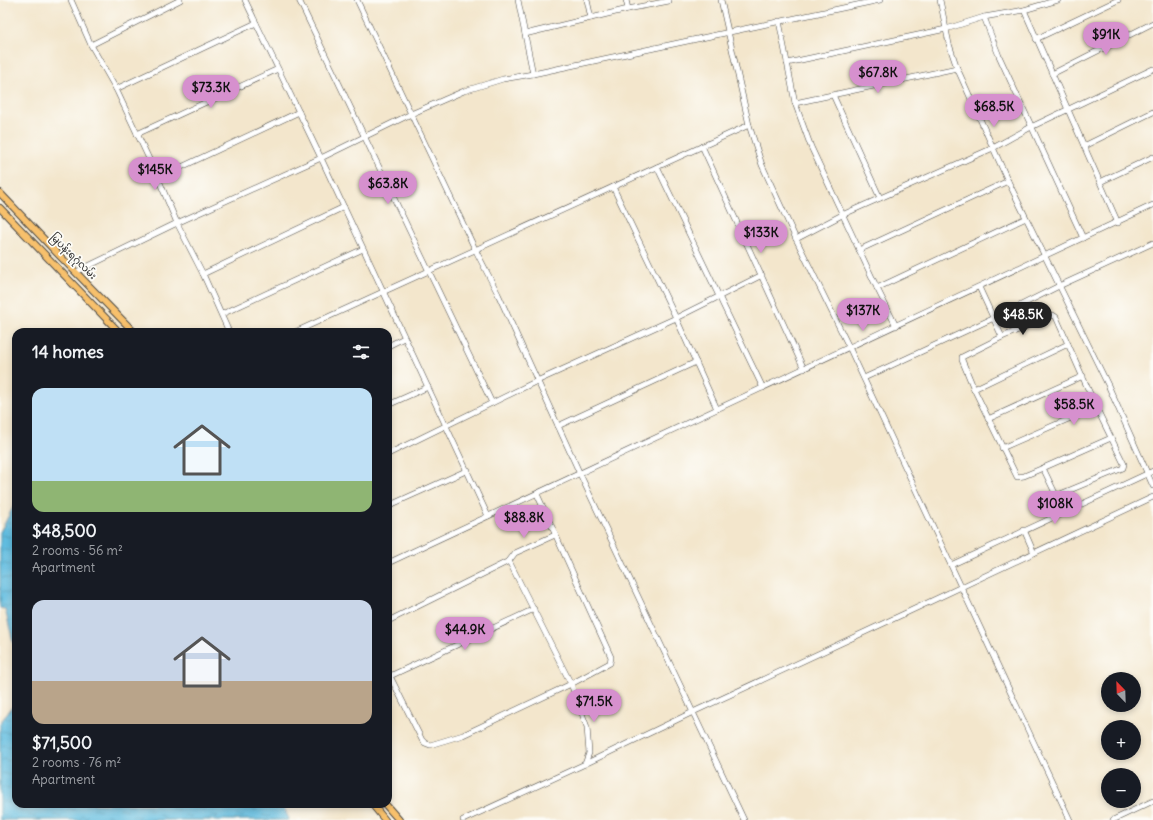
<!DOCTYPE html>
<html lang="en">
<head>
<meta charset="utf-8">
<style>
	:root { --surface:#171b24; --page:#242831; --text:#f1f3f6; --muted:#9ea1a6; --accent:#d690ce }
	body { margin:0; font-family:Delius,"Noto Sans Myanmar",sans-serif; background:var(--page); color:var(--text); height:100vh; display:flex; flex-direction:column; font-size:15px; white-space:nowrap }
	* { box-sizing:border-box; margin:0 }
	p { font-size:13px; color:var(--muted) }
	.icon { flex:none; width:22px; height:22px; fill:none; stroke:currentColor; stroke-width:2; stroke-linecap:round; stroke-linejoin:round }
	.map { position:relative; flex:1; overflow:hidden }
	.details { position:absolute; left:12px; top:328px; width:380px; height:480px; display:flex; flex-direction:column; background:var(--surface); border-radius:12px; box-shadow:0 2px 6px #0003 }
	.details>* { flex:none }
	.needle { width:26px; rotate:337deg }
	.fabs { position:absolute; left:1101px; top:672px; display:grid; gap:8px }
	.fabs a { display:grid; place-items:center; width:40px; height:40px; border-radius:50%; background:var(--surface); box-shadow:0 2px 6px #0003; font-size:20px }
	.price { position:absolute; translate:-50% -34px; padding:0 9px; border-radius:14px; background:var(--accent); color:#111; font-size:13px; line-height:26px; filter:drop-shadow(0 1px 2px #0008) }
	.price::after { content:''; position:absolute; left:50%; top:24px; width:12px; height:9px; margin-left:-6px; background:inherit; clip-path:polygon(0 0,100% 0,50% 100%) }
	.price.on { background:#222; color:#fff }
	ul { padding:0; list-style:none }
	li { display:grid; align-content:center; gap:8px; height:212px; padding:0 20px }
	li span { display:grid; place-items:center; height:124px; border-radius:12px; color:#555 }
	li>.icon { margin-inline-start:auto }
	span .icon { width:72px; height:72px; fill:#fffc; stroke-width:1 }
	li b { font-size:17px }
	h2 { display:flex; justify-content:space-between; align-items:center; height:48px; padding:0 20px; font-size:17px }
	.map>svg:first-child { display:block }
	.water { fill:url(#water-ripples); stroke:#467485 }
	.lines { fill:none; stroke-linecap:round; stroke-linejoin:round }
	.minor-casing { stroke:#494743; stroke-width:6 }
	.major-casing { stroke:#494743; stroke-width:8 }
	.minor { stroke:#fff; stroke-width:5 }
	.major { stroke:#f7c06c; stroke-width:6 }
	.labels { text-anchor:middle; stroke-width:3.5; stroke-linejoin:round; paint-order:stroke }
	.street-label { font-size:10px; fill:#2b2b2b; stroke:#fdfcf7 }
</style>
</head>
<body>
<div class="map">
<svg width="1153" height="820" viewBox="0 0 1153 820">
	<defs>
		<pattern id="water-ripples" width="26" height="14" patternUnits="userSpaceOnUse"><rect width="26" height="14" fill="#61bcdf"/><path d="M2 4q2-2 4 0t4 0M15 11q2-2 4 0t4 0" fill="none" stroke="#5099b5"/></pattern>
	</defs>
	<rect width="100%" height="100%" fill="#fdfcf7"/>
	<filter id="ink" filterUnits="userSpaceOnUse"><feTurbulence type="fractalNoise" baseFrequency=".025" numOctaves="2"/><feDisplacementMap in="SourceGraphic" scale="8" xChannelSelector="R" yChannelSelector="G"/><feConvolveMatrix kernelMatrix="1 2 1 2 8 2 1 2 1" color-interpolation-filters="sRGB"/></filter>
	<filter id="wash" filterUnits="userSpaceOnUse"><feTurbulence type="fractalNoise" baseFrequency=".012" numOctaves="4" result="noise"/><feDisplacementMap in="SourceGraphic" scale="16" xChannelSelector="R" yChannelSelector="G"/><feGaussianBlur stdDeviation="0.9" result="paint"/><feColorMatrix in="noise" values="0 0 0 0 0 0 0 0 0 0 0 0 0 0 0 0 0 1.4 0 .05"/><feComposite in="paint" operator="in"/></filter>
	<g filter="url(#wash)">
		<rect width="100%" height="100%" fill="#f3e6cc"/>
		<g class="water">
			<path d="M16 502V653L5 609 0 608V532Z"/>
			<path d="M16 702V804H283L289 820H0V723Z"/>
		</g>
	</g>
	<g filter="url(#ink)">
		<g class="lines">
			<defs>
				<g id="minor">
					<path d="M71 0 91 45 116 89 158 178 177 223 203 274 229 332"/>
					<path d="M245 0 321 158 488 516"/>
					<path d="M299 0 492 403"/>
					<path d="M357 0 475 249 498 294 580 474 744 820"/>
					<path d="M518 0 533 74"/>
					<path d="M587 0 591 18 628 9 669 1"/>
					<path d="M626 0 628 9"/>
					<path d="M721 0 749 125 762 165 796 239 849 347 1070 820"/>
					<path d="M940 0 949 44 957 68 1008 181 1108 385 1153 486"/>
					<path d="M1024 10 1118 223"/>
					<path d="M984 17 999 56 1083 238"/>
					<path d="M779 21 795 103 811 147 877 288 896 326"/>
					<path d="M525 34 591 18"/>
					<path d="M1036 39 1118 0"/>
					<path d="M91 45 180 0"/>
					<path d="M787 63 946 29 984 17 1024 10 1058 0"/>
					<path d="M1052 74 1153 23"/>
					<path d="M116 89 256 23"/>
					<path d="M833 95 880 198"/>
					<path d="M795 103 957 68"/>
					<path d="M137 134 278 69"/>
					<path d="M702 146 804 369"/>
					<path d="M1084 146 1153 112"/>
					<path d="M657 167 763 388"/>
					<path d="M158 178 299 112"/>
					<path d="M1100 182 1153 157"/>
					<path d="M613 187 676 318 717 409"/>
					<path d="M796 239 842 215 993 148 1031 127 1153 69"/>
					<path d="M859 250 1008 181"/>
					<path d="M76 272 177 223 321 158 411 114 464 91 503 79 533 74 880 0"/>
					<path d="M203 274 344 207"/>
					<path d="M979 287 1002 337 1053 315 1056 317 1068 344"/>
					<path d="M877 288 1026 218"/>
					<path d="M222 314 363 249"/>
					<path d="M295 332 749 125"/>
					<path d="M1002 337 962 357V360L974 389 1068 344 1096 407"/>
					<path d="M388 346 404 338"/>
					<path d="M864 378 1011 310 1059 286 1153 243"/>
					<path d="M974 389 1017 477 1024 476 1043 468 1111 438"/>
					<path d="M388 405 428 387"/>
					<path d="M988 419 1083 376"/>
					<path d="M558 426 696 362"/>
					<path d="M1002 448 1096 407 1124 464 1123 468 1058 495 1055 493 1043 468"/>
					<path d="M388 454 537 381 676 318 762 275"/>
					<path d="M388 506 468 470"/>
					<path d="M1024 530 1034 553"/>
					<path d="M509 561 515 553 555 535"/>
					<path d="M388 563 1153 205"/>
					<path d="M951 565 1153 471"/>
					<path d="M388 621 509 561 571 684 587 727 589 753 585 764"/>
					<path d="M388 672 422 740 425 743 430 745 463 735 571 684 610 663 611 657 537 494"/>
					<path d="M388 677 534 609"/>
					<path d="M463 820 585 764 693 712 908 612 1153 497"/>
					<path d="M1113 820 1153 801"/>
				</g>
				<g id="major">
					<path d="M0 193 56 252 134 332"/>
					<path d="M0 208 119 332"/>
					<path d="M372 804 385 820"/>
					<path d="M385 804 399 820"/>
				</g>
			</defs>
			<use href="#minor" class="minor-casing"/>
			<use href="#major" class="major-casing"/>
			<use href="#minor" class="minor"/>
			<use href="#major" class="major"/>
		</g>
	</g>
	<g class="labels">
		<g class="street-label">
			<text transform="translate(74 256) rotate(45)" y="4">မြပန်းရဂုံလမ်း</text>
		</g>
	</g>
</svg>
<div class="fabs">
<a><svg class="needle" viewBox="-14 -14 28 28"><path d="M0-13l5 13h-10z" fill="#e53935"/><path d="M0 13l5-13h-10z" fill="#9ea1a6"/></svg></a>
<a>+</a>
<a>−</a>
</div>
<b class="price" style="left:1106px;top:56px">$91K</b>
<b class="price" style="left:878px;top:94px">$67.8K</b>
<b class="price" style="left:211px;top:109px">$73.3K</b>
<b class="price" style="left:994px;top:128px">$68.5K</b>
<b class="price" style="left:155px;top:191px">$145K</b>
<b class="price" style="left:388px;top:205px">$63.8K</b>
<b class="price" style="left:761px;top:254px">$133K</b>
<b class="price" style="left:863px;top:332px">$137K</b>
<b class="price on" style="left:1023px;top:336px">$48.5K</b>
<b class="price" style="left:1074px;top:426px">$58.5K</b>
<b class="price" style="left:1055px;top:525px">$108K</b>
<b class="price" style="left:524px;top:539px">$88.8K</b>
<b class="price" style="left:465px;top:651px">$44.9K</b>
<b class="price" style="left:594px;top:723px">$71.5K</b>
<section class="details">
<h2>14 homes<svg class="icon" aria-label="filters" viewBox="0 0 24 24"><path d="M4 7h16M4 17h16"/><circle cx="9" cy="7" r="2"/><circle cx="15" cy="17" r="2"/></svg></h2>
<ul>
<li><span style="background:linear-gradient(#bfe0f5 75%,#8fb573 0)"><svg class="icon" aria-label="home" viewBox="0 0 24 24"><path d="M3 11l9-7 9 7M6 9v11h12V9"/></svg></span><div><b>$48,500</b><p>2 rooms · 56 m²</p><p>Apartment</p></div></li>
<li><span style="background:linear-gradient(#c9d6e8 65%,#b9a48a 0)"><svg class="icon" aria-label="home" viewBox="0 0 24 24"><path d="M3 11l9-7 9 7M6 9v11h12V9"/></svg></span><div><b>$71,500</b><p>2 rooms · 76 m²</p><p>Apartment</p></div></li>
</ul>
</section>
</div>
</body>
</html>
